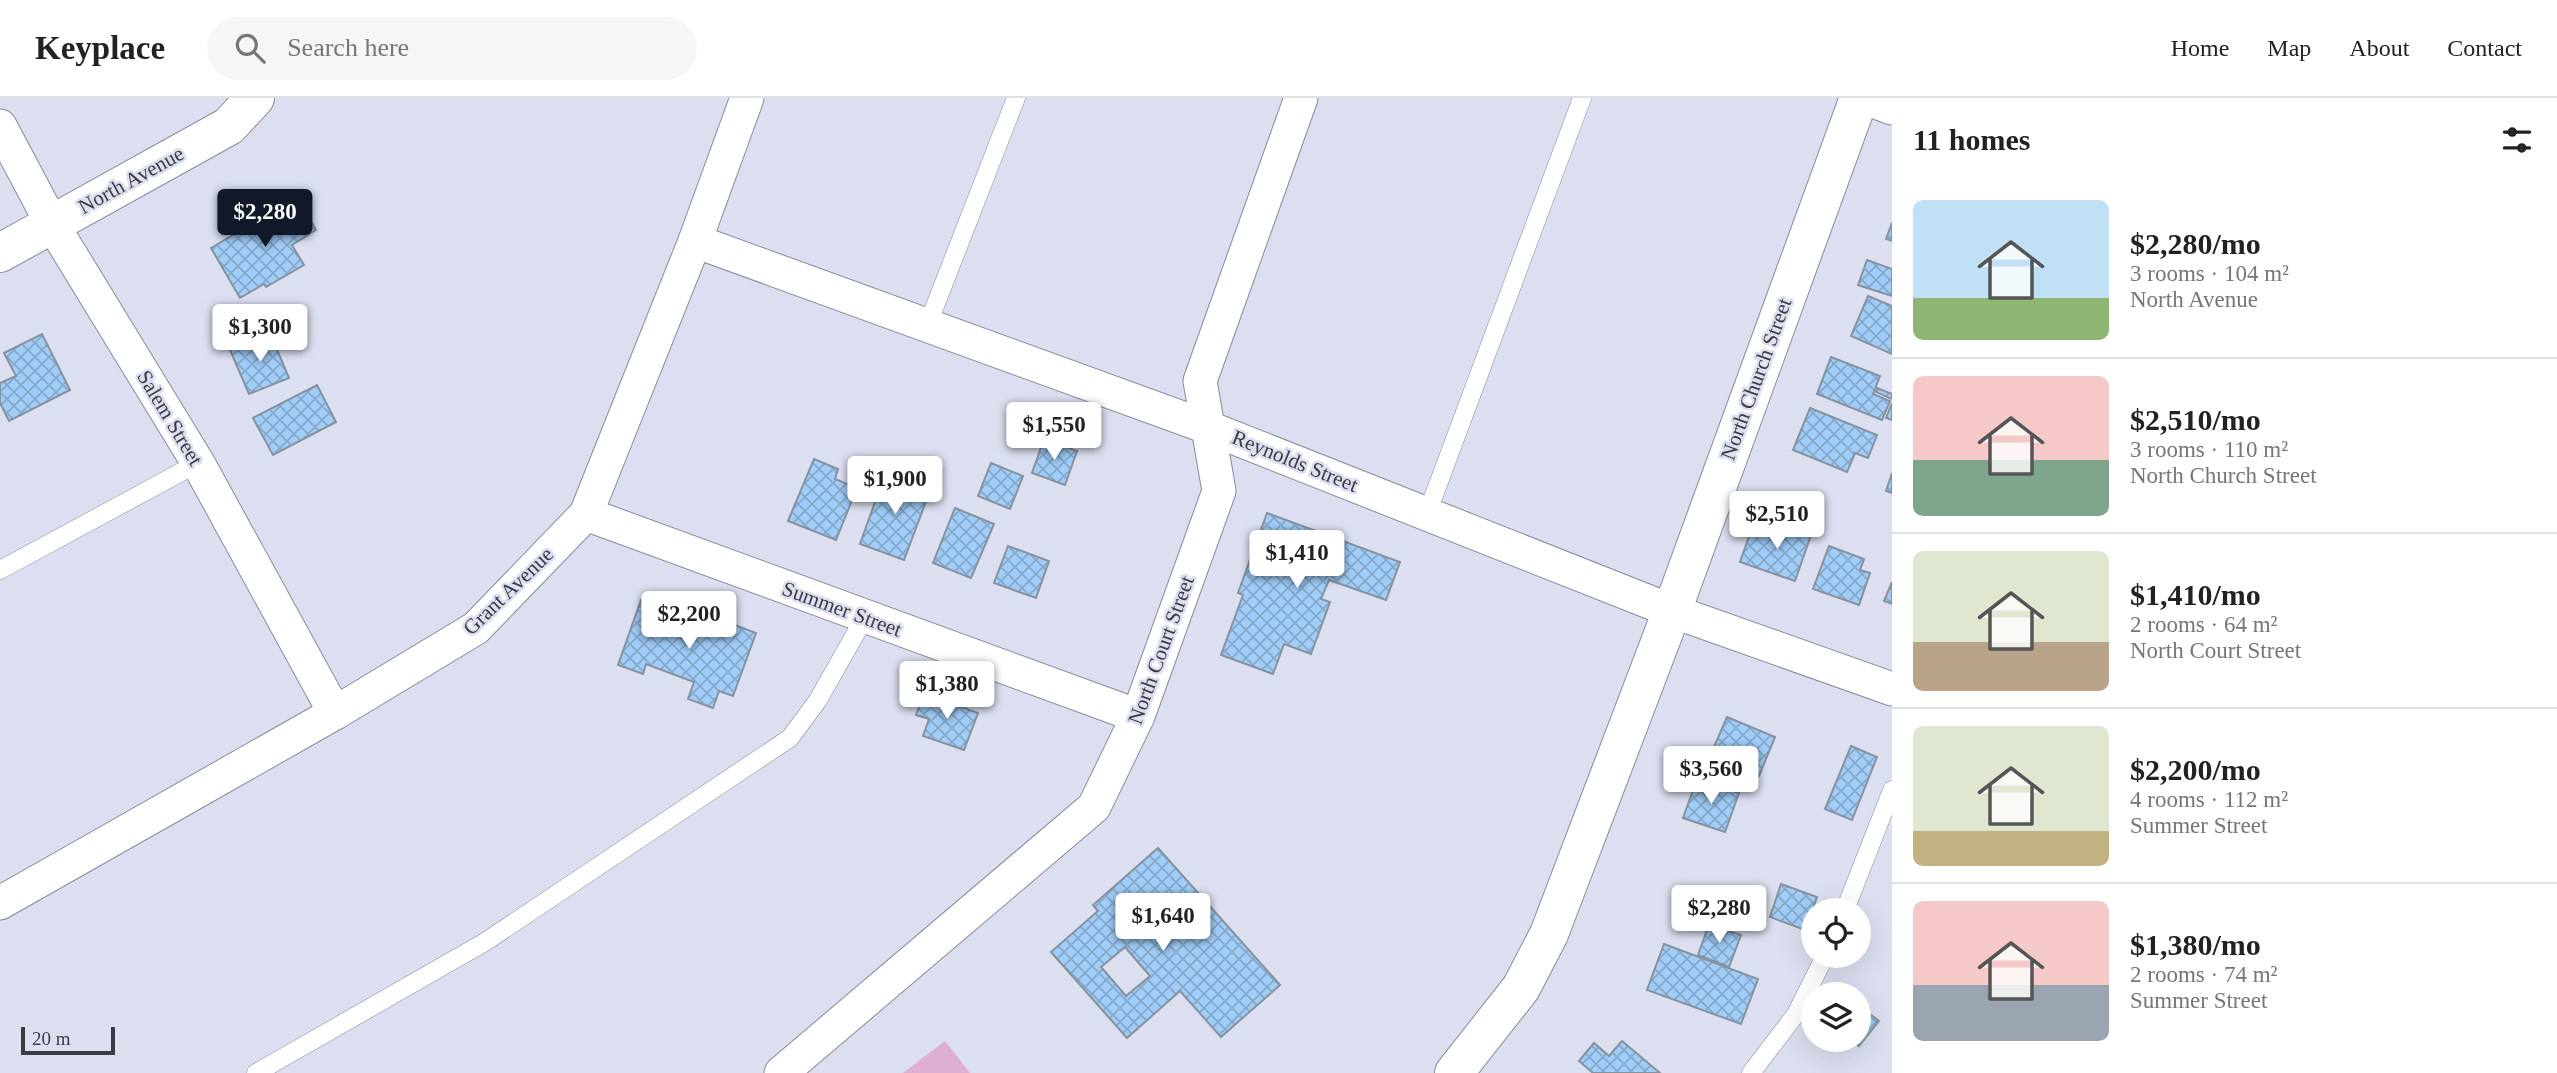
<!DOCTYPE html>
<html lang="en">
<head>
<meta charset="utf-8">
<style>
	:root { --surface:#fff; --page:#f6f6f6; --text:#222; --muted:#767676; --line:#e0e0e0; --accent:#111827 }
	body { margin:0; font-family:Georgia,serif; background:var(--page); color:var(--text); height:100vh; display:flex; flex-direction:column; font-size:26px; white-space:nowrap }
	* { box-sizing:border-box; margin:0 }
	p { font-size:23px; color:var(--muted) }
	.icon { flex:none; width:38px; height:38px; fill:none; stroke:currentColor; stroke-width:2; stroke-linecap:round; stroke-linejoin:round }
	.map { position:relative; flex:1; overflow:hidden }
	.side { display:flex; flex-direction:column; background:var(--surface); width:665px }
	.side>* { flex:none }
	.buttons { position:absolute; left:1801px; top:800px; display:grid; gap:14px }
	.buttons a { display:grid; place-items:center; width:70px; height:70px; border-radius:50%; background:var(--surface); box-shadow:0 7px 28px #0002; font-size:35px }
	.scale { position:absolute; left:21px; bottom:18px; width:94px; box-sizing:border-box; padding-left:7px; border:4px solid #3b3c43; border-top:0; font-size:19px; line-height:24px; white-space:nowrap; color:#3b3c43; -webkit-text-stroke:5px #dbdfef; paint-order:stroke }
	.price { position:absolute; translate:-50% -60px; padding:0 16px; border-radius:7px; background:#fff; color:#222; font-size:23px; line-height:46px; filter:drop-shadow(0 2px 4px #0008) }
	.price::after { content:''; position:absolute; left:50%; top:42px; width:21px; height:16px; margin-left:-10px; background:inherit; clip-path:polygon(0 0,100% 0,50% 100%) }
	.price.on { background:var(--accent); color:#fff }
	ul { padding:0; list-style:none }
	li { display:flex; align-items:center; gap:21px; height:175px; padding:0 21px }
	li+li { border-top:2px solid var(--line) }
	li span { display:grid; place-items:center; flex:none; width:196px; height:140px; border-radius:10px; color:#555 }
	li>.icon { margin-inline-start:auto }
	span .icon { width:84px; height:84px; fill:#fffc; stroke-width:1 }
	li b { font-size:30px }
	h2 { display:flex; justify-content:space-between; align-items:center; height:84px; padding:0 21px; font-size:30px }
	header { display:flex; align-items:center; gap:42px; box-sizing:border-box; height:98px; padding:0 35px; background:var(--surface); border-bottom:2px solid var(--line) }
	header strong { font-size:33px }
	nav { display:flex; gap:38px; margin-inline-start:auto; font-size:24px }
	.search { width:490px; height:63px; background:var(--page); display:flex; align-items:center; gap:18px; box-sizing:border-box; padding:0 24px; border-radius:38px; color:var(--muted); font-size:26px }
	main { display:flex; flex:1; min-height:0 }
	.map>svg:first-child { display:block }
	.pitch { fill:#deafd2 }
	.building { fill:url(#building-cross-hatch); stroke:#86929e; stroke-width:2; fill-rule:evenodd }
	.lines { fill:none; stroke-linecap:round; stroke-linejoin:round }
	.lane-casing { stroke:#888b99; stroke-width:19 }
	.street-casing { stroke:#888b99; stroke-width:35 }
	.secondary-casing { stroke:#888b99; stroke-width:40 }
	.lane { stroke:#fff; stroke-width:18 }
	.street { stroke:#fff; stroke-width:33 }
	.secondary { stroke:#fff; stroke-width:38 }
	.labels { text-anchor:middle; stroke-width:5; stroke-linejoin:round; paint-order:stroke }
	.street-label { font-size:21px; fill:#3b3c43; stroke:#dbdfef }
</style>
</head>
<body>
<header>
<strong>Keyplace</strong>
<div class="search"><svg class="icon" aria-label="search" viewBox="0 0 24 24"><circle cx="10" cy="10" r="6"/><path d="M15 15l6 6"/></svg>Search here</div>
<nav><a>Home</a><a>Map</a><a>About</a><a>Contact</a></nav>
</header>
<main>
<div class="map">
<svg width="1892" height="975" viewBox="0 0 1892 975">
	<defs>
		<pattern id="building-cross-hatch" width="8" height="8" patternUnits="userSpaceOnUse" patternTransform="scale(1.75)"><rect width="8" height="8" fill="#a0cdf8"/><path d="M0 0l8 8M0 8l8-8" fill="none" stroke="#84a8ca"/></pattern>
	</defs>
	<rect width="100%" height="100%" fill="#dbdfef"/>
	<path class="pitch" d="M945 943 970 975H903Z"/>
	<g class="building">
		<path d="M297 99 316 132 292 147 304 167 266 189 264 186 240 200 211 150Z"/>
		<path d="M1892 125V143L1886 141Z"/>
		<path d="M1867 162 1892 171V198L1858 187Z"/>
		<path d="M1868 198 1892 208V256L1851 238Z"/>
		<path d="M270 235 289 280 249 296 230 252Z"/>
		<path d="M42 236 70 292 9 323 0 305V285L16 278 4 255Z"/>
		<path d="M1831 259 1880 278 1873 296 1890 303 1882 322 1817 296Z"/>
		<path d="M317 287 336 324 273 357 253 320Z"/>
		<path d="M1877 290 1892 296V301L1876 294Z"/>
		<path d="M1892 305V322L1886 320Z"/>
		<path d="M1810 310 1877 337 1868 360 1855 355 1847 374 1793 352Z"/>
		<path d="M1044 341 1077 353 1065 387 1032 375Z"/>
		<path d="M814 361 838 371 835 381 857 390 836 442 788 423Z"/>
		<path d="M991 365 1023 378 1010 411 978 398Z"/>
		<path d="M886 373 931 390 904 462 860 446Z"/>
		<path d="M1892 375V395L1886 393Z"/>
		<path d="M955 410 994 426 971 480 933 465Z"/>
		<path d="M1267 415 1400 464 1386 502 1329 482 1321 501 1330 504 1311 556 1284 546 1273 576 1221 557 1243 497 1238 495Z"/>
		<path d="M1775 424 1811 437 1795 483 1740 464 1752 430 1770 437Z"/>
		<path d="M1008 448 1049 463 1036 500 994 485Z"/>
		<path d="M1829 448 1864 461 1860 472 1870 475 1859 507 1813 491Z"/>
		<path d="M1892 484V506L1884 503Z"/>
		<path d="M641 502 711 528 714 519 756 535 733 598 719 593 713 610 688 601 694 584 646 566 643 576 618 567Z"/>
		<path d="M924 595 978 615 964 652 923 638 929 621 916 617Z"/>
		<path d="M1727 619 1775 639 1759 678 1746 672 1742 680 1707 665Z"/>
		<path d="M1851 648 1877 659 1852 722 1825 711Z"/>
		<path d="M1697 681 1739 695 1725 734 1683 720Z"/>
		<path d="M1158 750 1280 887 1221 939 1180 893 1127 940 1051 854 1098 813 1093 807ZM1125 849 1150 878 1126 898 1101 869Z"/>
		<path d="M1781 786 1817 799 1805 832 1770 819Z"/>
		<path d="M1709 826 1741 837 1729 869 1698 857Z"/>
		<path d="M1664 846 1758 881 1741 926 1647 892Z"/>
		<path d="M1858 907 1879 923 1859 948 1852 942H1858Z"/>
		<path d="M1622 943 1660 975H1593L1579 963 1594 945 1609 958Z"/>
	</g>
	<g class="lines">
		<defs>
			<g id="lane">
				<path d="M928 226 1016 0"/>
				<path d="M1427 416 1582 0"/>
				<path d="M0 472 198 365"/>
				<path d="M1845 812 1892 692"/>
				<path d="M256 975 485 844 790 640 818 602 865 519"/>
				<path d="M1751 975 1796 916 1825 858"/>
			</g>
			<g id="street">
				<path d="M1865 0 1892 10"/>
				<path d="M0 28 52 126 198 365 335 615"/>
				<path d="M695 143 1207 329 1672 513 1892 591"/>
				<path d="M586 416 1138 618"/>
				<path d="M0 805 335 615 476 530 586 416 695 143 747 0"/>
				<path d="M781 975 1094 709 1138 618 1219 393 1200 283 1301 0"/>
			</g>
			<g id="secondary">
				<path d="M0 155 229 28 255 0"/>
				<path d="M1454 975 1521 890 1549 836 1672 513 1859 0"/>
			</g>
		</defs>
		<use href="#lane" class="lane-casing"/>
		<use href="#street" class="street-casing"/>
		<use href="#secondary" class="secondary-casing"/>
		<use href="#lane" class="lane"/>
		<use href="#street" class="street"/>
		<use href="#secondary" class="secondary"/>
	</g>
	<g class="labels">
		<g class="street-label">
			<text transform="translate(131 82) rotate(-29)" y="7">North Avenue</text>
			<text transform="translate(1756 281) rotate(-70)" y="7">North Church Street</text>
			<text transform="translate(170 320) rotate(59)" y="7">Salem Street</text>
			<text transform="translate(1295 363) rotate(22)" y="7">Reynolds Street</text>
			<text transform="translate(508 493) rotate(-44)" y="7">Grant Avenue</text>
			<text transform="translate(842 511) rotate(20)" y="7">Summer Street</text>
			<text transform="translate(1161 552) rotate(-70)" y="7">North Court Street</text>
		</g>
	</g>
</svg>
<div class="buttons">
<a><svg class="icon" aria-label="locate" viewBox="0 0 24 24"><circle cx="12" cy="12" r="6"/><path d="M12 2v4M12 18v4M2 12h4M18 12h4"/></svg></a>
<a><svg class="icon" aria-label="layers" viewBox="0 0 24 24"><path d="M12 4l9 5-9 5-9-5zM3 14l9 5 9-5"/></svg></a>
</div>
<div class="scale">20 m</div>
<b class="price on" style="left:265px;top:151px">$2,280</b>
<b class="price" style="left:260px;top:266px">$1,300</b>
<b class="price" style="left:1054px;top:364px">$1,550</b>
<b class="price" style="left:895px;top:418px">$1,900</b>
<b class="price" style="left:1777px;top:453px">$2,510</b>
<b class="price" style="left:1297px;top:492px">$1,410</b>
<b class="price" style="left:689px;top:553px">$2,200</b>
<b class="price" style="left:947px;top:623px">$1,380</b>
<b class="price" style="left:1711px;top:708px">$3,560</b>
<b class="price" style="left:1719px;top:847px">$2,280</b>
<b class="price" style="left:1163px;top:855px">$1,640</b>
</div>
<section class="side">
<h2>11 homes<svg class="icon" aria-label="filters" viewBox="0 0 24 24"><path d="M4 7h16M4 17h16"/><circle cx="9" cy="7" r="2"/><circle cx="15" cy="17" r="2"/></svg></h2>
<ul>
<li><span style="background:linear-gradient(#bfe0f5 70%,#8fb573 0)"><svg class="icon" aria-label="home" viewBox="0 0 24 24"><path d="M3 11l9-7 9 7M6 9v11h12V9"/></svg></span><div><b>$2,280/mo</b><p>3 rooms · 104 m²</p><p>North Avenue</p></div></li>
<li><span style="background:linear-gradient(#f6c9c9 60%,#7fa58c 0)"><svg class="icon" aria-label="home" viewBox="0 0 24 24"><path d="M3 11l9-7 9 7M6 9v11h12V9"/></svg></span><div><b>$2,510/mo</b><p>3 rooms · 110 m²</p><p>North Church Street</p></div></li>
<li><span style="background:linear-gradient(#dfe7d0 65%,#b9a48a 0)"><svg class="icon" aria-label="home" viewBox="0 0 24 24"><path d="M3 11l9-7 9 7M6 9v11h12V9"/></svg></span><div><b>$1,410/mo</b><p>2 rooms · 64 m²</p><p>North Court Street</p></div></li>
<li><span style="background:linear-gradient(#dfe7d0 75%,#c2b280 0)"><svg class="icon" aria-label="home" viewBox="0 0 24 24"><path d="M3 11l9-7 9 7M6 9v11h12V9"/></svg></span><div><b>$2,200/mo</b><p>4 rooms · 112 m²</p><p>Summer Street</p></div></li>
<li><span style="background:linear-gradient(#f6c9c9 60%,#9aa5b1 0)"><svg class="icon" aria-label="home" viewBox="0 0 24 24"><path d="M3 11l9-7 9 7M6 9v11h12V9"/></svg></span><div><b>$1,380/mo</b><p>2 rooms · 74 m²</p><p>Summer Street</p></div></li>
</ul>
</section>
</main>
</body>
</html>
